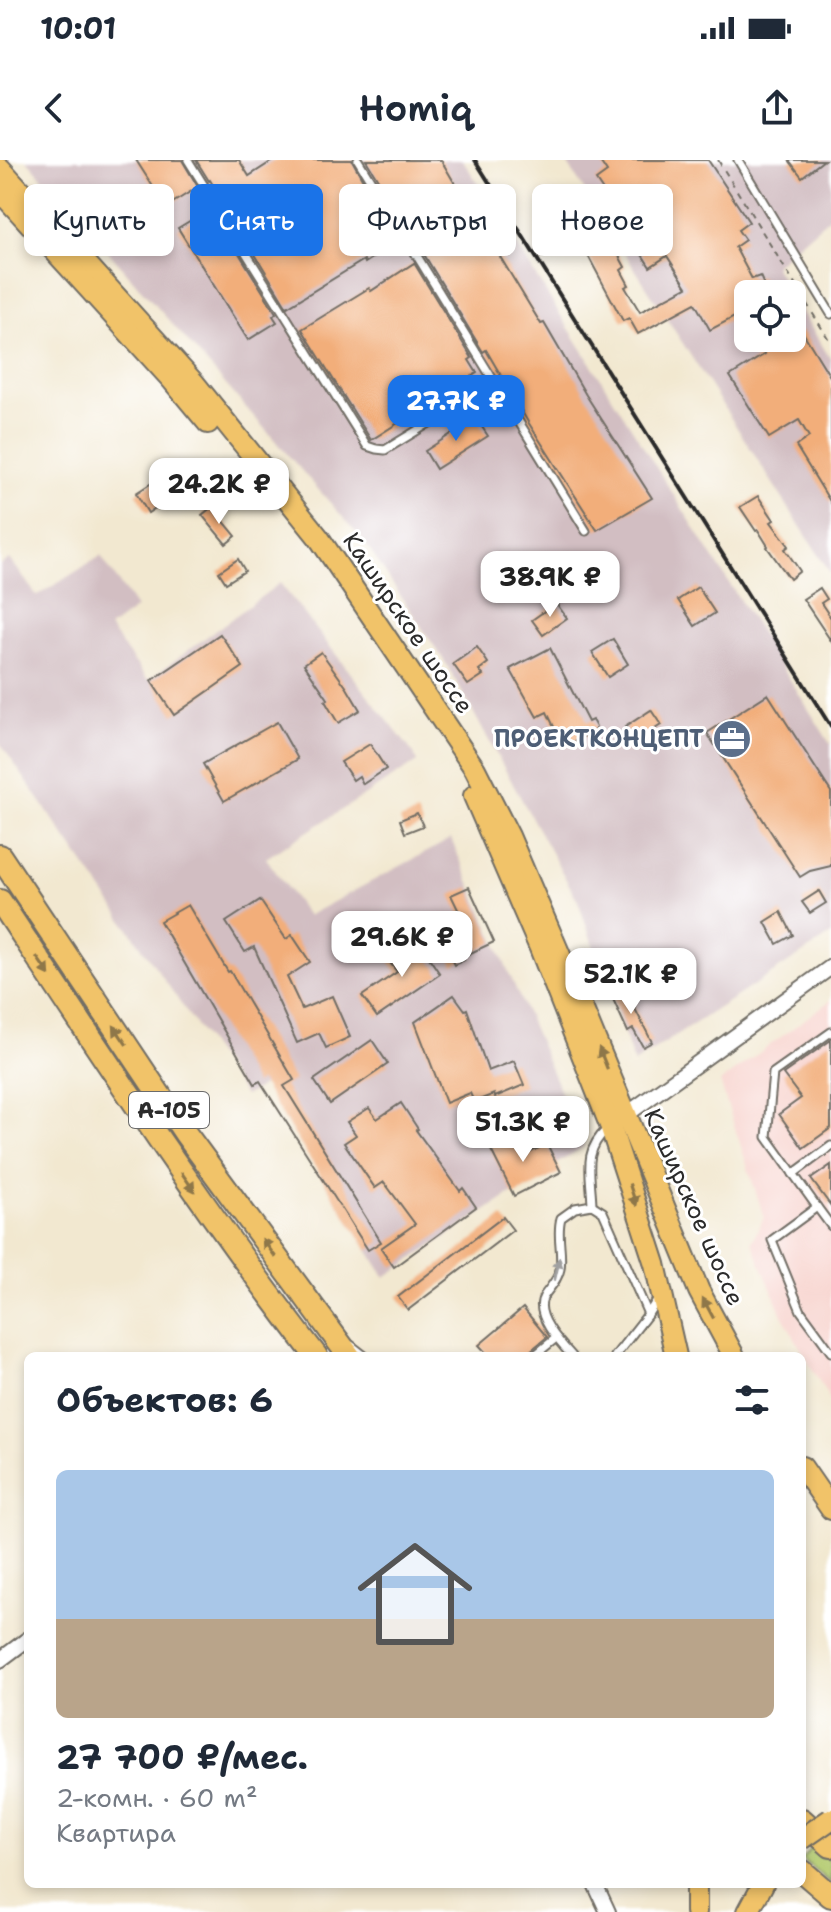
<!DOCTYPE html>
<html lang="ru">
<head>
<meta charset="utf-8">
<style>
	:root { --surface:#fff; --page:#f2f2f3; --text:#1f2937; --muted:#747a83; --accent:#1a73e8 }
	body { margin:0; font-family:"Shantell Sans",sans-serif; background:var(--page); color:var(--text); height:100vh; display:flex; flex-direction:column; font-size:30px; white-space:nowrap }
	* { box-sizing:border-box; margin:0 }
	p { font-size:26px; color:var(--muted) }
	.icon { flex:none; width:44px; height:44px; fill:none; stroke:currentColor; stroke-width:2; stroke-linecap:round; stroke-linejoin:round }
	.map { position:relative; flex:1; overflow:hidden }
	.details { position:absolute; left:24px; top:1192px; width:782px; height:536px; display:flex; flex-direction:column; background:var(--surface); border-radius:12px; box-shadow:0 4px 12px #0003 }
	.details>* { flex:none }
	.banner { position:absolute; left:24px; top:24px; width:784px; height:72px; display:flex; gap:16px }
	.tools { position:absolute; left:734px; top:120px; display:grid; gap:16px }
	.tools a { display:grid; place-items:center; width:72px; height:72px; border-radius:12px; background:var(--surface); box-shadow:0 4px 12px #0003; font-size:40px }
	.price { position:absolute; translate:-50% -68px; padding:0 18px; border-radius:16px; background:#fff; color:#222; font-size:26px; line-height:52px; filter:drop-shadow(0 2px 4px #0008) }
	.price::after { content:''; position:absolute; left:50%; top:48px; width:24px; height:18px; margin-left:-12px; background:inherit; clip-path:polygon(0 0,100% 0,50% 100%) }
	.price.on { background:var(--accent); color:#fff }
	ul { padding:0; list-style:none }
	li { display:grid; align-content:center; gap:16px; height:424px; padding:0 32px }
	li span { display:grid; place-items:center; height:248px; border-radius:12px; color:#555 }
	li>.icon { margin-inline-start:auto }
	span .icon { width:144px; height:144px; fill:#fffc; stroke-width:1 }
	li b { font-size:34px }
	h2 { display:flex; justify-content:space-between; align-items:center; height:96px; padding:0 32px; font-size:34px }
	.tag { padding:0 28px; border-radius:12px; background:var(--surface); box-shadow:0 4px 12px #0003; font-size:28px; line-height:72px }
	.tag.on { background:var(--accent); color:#fff }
	.status { display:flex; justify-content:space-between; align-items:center; height:56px; padding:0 40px; background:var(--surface); direction:ltr }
	.status svg { height:22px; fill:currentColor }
	header { display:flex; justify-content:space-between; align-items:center; height:104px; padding:0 32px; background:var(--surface); font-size:36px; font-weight:600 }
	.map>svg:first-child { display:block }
	.built { fill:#f7d0ca }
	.industrial { fill:#d2bec2 }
	.green { fill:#b4cb6f; stroke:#707b4d; stroke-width:2 }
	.building { fill:#f2ae7a }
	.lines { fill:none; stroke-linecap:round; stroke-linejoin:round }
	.service-casing { stroke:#716d65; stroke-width:11 }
	.minor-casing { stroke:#716d65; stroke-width:18 }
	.primary-casing { stroke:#716d65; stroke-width:24 }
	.trunk-casing { stroke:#716d65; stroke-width:26 }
	.path { stroke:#716d65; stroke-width:2; stroke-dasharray:6 6; stroke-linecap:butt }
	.service { stroke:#fff; stroke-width:7 }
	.minor { stroke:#fff; stroke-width:14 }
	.primary { stroke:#f1c369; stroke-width:20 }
	.trunk { stroke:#f1c369; stroke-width:22 }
	.rail { stroke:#2b2b2b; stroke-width:4 }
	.primary-bridge-casing { stroke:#716d65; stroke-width:24; stroke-linecap:butt }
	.primary-bridge { stroke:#f1c369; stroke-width:20 }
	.oneway { fill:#8e774a }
	.oneway2 { fill:#a0a0a0 }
	.labels { text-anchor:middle; stroke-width:6; stroke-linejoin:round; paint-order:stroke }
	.shield { fill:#fff; stroke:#6b6b6b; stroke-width:2 }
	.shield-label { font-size:22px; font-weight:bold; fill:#2b2b2b }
	.street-label { font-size:24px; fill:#2b2b2b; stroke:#fff }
	.service-label { font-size:24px; font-weight:bold; fill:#4e5e75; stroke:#fff; text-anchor:end }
</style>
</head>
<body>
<div class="status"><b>10:01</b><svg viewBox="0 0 49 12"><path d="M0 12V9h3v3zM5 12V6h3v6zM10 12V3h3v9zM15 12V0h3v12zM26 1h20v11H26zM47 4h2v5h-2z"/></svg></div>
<header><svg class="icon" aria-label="back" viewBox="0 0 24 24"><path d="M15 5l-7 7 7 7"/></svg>Homiq<svg class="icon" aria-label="share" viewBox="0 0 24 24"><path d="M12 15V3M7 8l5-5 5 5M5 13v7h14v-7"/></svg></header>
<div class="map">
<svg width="831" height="1752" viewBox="0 0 831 1752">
	<rect width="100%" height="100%" fill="#fff"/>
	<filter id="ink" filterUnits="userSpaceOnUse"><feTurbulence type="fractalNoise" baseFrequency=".0125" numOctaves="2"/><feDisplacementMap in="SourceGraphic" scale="16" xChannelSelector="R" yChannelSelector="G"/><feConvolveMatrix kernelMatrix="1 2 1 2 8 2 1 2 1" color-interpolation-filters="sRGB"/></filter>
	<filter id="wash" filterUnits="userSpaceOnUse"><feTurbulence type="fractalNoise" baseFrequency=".006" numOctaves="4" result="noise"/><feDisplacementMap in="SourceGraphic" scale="32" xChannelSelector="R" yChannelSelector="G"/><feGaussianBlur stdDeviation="1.8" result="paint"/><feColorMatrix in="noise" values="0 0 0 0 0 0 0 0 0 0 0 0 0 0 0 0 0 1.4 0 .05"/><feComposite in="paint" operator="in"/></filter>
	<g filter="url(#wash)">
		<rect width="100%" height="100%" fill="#f2e8d0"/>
		<path class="built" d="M831 840V1242L782 1155 752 1082 764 1057 720 922Z"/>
		<g class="industrial">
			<path d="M27 0H463L831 585V775L634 903 578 741 447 505 363 380Z"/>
			<path d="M565 0H831V56L774 106 791 134H748V178H792V136L831 200V414Z"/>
			<path d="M101 396 136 448 109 468 148 520 280 423 414 594 417 602 266 698 307 756 451 679 584 986 385 1117 263 925 245 936 0 583V405L10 399 37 436Z"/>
		</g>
		<path class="green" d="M813 1686 831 1702V1724L802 1699Z"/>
		<g id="blocks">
			<g class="building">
				<path d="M136 0H182L198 27 166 47Z"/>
				<path d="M196 0H239L249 16 274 0H352L369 31 363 34 394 84 365 103 364 100 287 147 210 20 209 21Z"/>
				<path d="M366 0H441L458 29 404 62Z"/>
				<path d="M599 0H708L749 62 738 70 745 80 735 87 752 119 760 116 764 125 759 128 762 134H748V167L740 154 710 170 695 143 638 174 629 158 623 161 586 92 595 87 587 72 602 64 625 107 621 110 629 125 625 127 640 152 687 127 667 96 650 107 630 76 632 74 596 20 607 12Z"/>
				<path d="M789 0H824L802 17Z"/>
				<path d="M211 48 276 153 273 156 277 162 248 180 178 68Z"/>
				<path d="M477 59 541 164 544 163 586 235 652 338 597 370 528 262 486 190 483 192 422 91Z"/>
				<path d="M414 103 472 198 469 200 477 213 371 280 302 169 369 128 371 131Z"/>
				<path d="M802 171 831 218V343L796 286 809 277 799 260 769 278 730 216 765 194 755 178H792Z"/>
				<path d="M476 258 488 276 436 309 425 291Z"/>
				<path d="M155 321 167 340 148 353 136 333Z"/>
				<path d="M758 336 774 360 771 362 789 386 785 389 800 411 790 419 767 387 768 386 758 370 756 371 740 347Z"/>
				<path d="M212 347 236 376 226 384 202 355Z"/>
				<path d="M238 399 245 411 226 423 219 412Z"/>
				<path d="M698 427 715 453 695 466 678 440Z"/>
				<path d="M820 428 827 439 821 443 831 458V481L803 439Z"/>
				<path d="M556 443 567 458 543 475 532 460Z"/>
				<path d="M220 474 243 507 174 555 151 521Z"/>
				<path d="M613 479 628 504 608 517 592 492Z"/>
				<path d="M477 487 488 503 479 510 483 515 468 525 453 504Z"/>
				<path d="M550 488 588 562 592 560 597 569 570 584 562 570 557 573 547 552 537 557 510 509Z"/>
				<path d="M321 492 347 528 360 550 338 563 325 541 328 539 304 504Z"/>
				<path d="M768 534 831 632V706L810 711 800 717 707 573Z"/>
				<path d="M651 550 661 565 635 582 625 567Z"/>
				<path d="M277 562 298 599 224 641 203 604Z"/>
				<path d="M370 584 386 609 363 624 359 616 353 620 341 602Z"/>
				<path d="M417 653 423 666 405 673 400 660Z"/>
				<path d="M469 727 494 782 462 797 464 800 454 805 443 783 468 770 451 735Z"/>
				<path d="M819 731 826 743 810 753 802 742Z"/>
				<path d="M260 740 286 779 292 775 310 802 287 817 302 849 332 836 350 877 326 888 319 873 297 883 254 787 245 792 226 762Z"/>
				<path d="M188 745 228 812 230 811 294 920 284 926 381 1082 368 1090 260 921 255 924 160 761Z"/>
				<path d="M781 752 793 775 777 784 765 762Z"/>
				<path d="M417 780 440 814 377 857 362 836 397 812 388 800Z"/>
				<path d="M632 828 637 838 631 841 652 882 643 887 633 869 628 872 612 837Z"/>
				<path d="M454 835 465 850 467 849 488 911 514 901 524 925 495 937 494 934 474 942 470 933 446 943 415 862Z"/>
				<path d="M372 880 388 904 330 944 314 920Z"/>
				<path d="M831 880V968L803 988 779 954 801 938 783 914Z"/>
				<path d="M401 943 418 969 416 970 460 1031 463 1028 476 1047 394 1107 381 1088 415 1064 384 1022 375 1028 344 983 356 975 347 962 369 948 377 959Z"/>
				<path d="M511 973 523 996 547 984 561 1012 514 1036 488 984Z"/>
				<path d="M831 1005V1046L811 1019Z"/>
				<path d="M503 1057 513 1070 408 1150 398 1137Z"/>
				<path d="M523 1148 547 1177 530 1191 528 1196H489L479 1185Z"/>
			</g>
		</g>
	</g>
	<g filter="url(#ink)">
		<use href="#blocks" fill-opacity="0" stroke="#716d65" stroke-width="2"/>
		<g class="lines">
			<defs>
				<g id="service">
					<path d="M188 0 367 286 376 289 385 290 495 223"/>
					<path d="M358 0 586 371"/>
					<path d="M738 0 831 154"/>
					<path d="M831 872 773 913 767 977 817 1047 772 1080 801 1151 831 1192"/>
					<path d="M793 1014 831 986"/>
					<path d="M592 1045C591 1013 582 992 607 969"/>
					<path d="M817 1047 831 1066"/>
					<path d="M351 1185 365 1196"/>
					<path d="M534 1196 556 1178"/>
					<path d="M572 1196C560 1183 533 1154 544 1136 550 1127 558 1120 560 1109 563 1091 556 1075 561 1058L575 1048 592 1045 603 1052 648 1154"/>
					<path d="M615 1196 648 1154 659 1137"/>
				</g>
				<g id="minor">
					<path d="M626 955 831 807"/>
					<path d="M0 1500 28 1479"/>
					<path d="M595 1724 608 1752"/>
				</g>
				<g id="primary">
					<path d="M0 8 195 224 319 378 475 609 509 676 574 828 699 1131 734 1196"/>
					<path d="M0 31 173 221 208 263"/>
					<path d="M474 636 540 788 610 965 655 1104 676 1196"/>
					<path d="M802 1307 831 1349"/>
					<path d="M696 1724V1752"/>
					<path d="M748 1752 763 1724"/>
				</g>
				<g id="trunk">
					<path d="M0 696 185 973 349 1196"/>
					<path d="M0 741C102 895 203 1050 316 1196"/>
					<path d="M802 1660 831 1686"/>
					<path d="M802 1711 831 1736"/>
				</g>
			</defs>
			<use href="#service" class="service-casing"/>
			<use href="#minor" class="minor-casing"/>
			<use href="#primary" class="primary-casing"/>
			<use href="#trunk" class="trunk-casing"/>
			<path class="path" d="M718 0 831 183"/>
			<use href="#service" class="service"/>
			<use href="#minor" class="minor"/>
			<use href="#primary" class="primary"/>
			<use href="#trunk" class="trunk"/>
			<path class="rail" d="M475 0 831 567"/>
			<defs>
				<path id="primary-bridge" d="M802 1679 831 1659"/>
			</defs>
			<use href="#primary-bridge" class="primary-bridge-casing"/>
			<use href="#primary-bridge" class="primary-bridge"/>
		</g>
		<defs><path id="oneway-solid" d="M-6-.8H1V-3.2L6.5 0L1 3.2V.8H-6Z" transform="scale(2)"/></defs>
		<g class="oneway">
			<use href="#oneway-solid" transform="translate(43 806) rotate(56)"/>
			<use href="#oneway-solid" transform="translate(120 875) rotate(-124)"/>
			<use href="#oneway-solid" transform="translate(603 898) rotate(-112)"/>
			<use href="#oneway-solid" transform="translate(188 1022) rotate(55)"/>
			<use href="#oneway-solid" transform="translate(633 1035) rotate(72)"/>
			<use href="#oneway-solid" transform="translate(269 1088) rotate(-126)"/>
			<use href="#oneway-solid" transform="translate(708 1148) rotate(-118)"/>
		</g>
		<use class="oneway2" href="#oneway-solid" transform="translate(557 1109) rotate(-77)"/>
	</g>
	<defs>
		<symbol id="office-disc" viewBox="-11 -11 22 22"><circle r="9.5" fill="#5c6f8a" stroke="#fff"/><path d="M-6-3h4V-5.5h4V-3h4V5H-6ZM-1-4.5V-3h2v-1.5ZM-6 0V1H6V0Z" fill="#fff"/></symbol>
	</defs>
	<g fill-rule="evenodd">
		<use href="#office-disc" x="710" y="557" width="44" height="44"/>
	</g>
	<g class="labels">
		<rect class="shield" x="129" y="932" width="80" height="36" rx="6"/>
		<g class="shield-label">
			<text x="169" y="958">А-105</text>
		</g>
		<g class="street-label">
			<text transform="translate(408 463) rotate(56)" y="8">Каширское шоссе</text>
			<text transform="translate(694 1047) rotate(66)" y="8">Каширское шоссе</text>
		</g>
		<g class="service-label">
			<text x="704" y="587">ПРОЕКТКОНЦЕПТ</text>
		</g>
	</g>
</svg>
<div class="tools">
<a><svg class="icon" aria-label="locate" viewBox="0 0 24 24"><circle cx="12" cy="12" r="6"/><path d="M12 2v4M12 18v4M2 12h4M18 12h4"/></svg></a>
</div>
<b class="price on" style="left:456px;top:283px">27.7K ₽</b>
<b class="price" style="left:219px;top:366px">24.2K ₽</b>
<b class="price" style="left:550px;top:459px">38.9K ₽</b>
<b class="price" style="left:402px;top:819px">29.6K ₽</b>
<b class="price" style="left:631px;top:856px">52.1K ₽</b>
<b class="price" style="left:523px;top:1004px">51.3K ₽</b>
<div class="banner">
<a class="tag">Купить</a>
<a class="tag on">Снять</a>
<a class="tag">Фильтры</a>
<a class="tag">Новое</a>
</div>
<section class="details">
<h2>Объектов: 6<svg class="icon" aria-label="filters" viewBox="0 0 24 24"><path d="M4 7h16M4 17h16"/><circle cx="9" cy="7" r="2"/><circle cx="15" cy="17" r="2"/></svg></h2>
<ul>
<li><span style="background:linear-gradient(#a9c7e8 60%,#b9a48a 0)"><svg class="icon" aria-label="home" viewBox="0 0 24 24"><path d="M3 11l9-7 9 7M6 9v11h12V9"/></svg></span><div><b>27 700 ₽/мес.</b><p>2-комн. · 60 m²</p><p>Квартира</p></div></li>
</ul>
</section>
</div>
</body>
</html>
